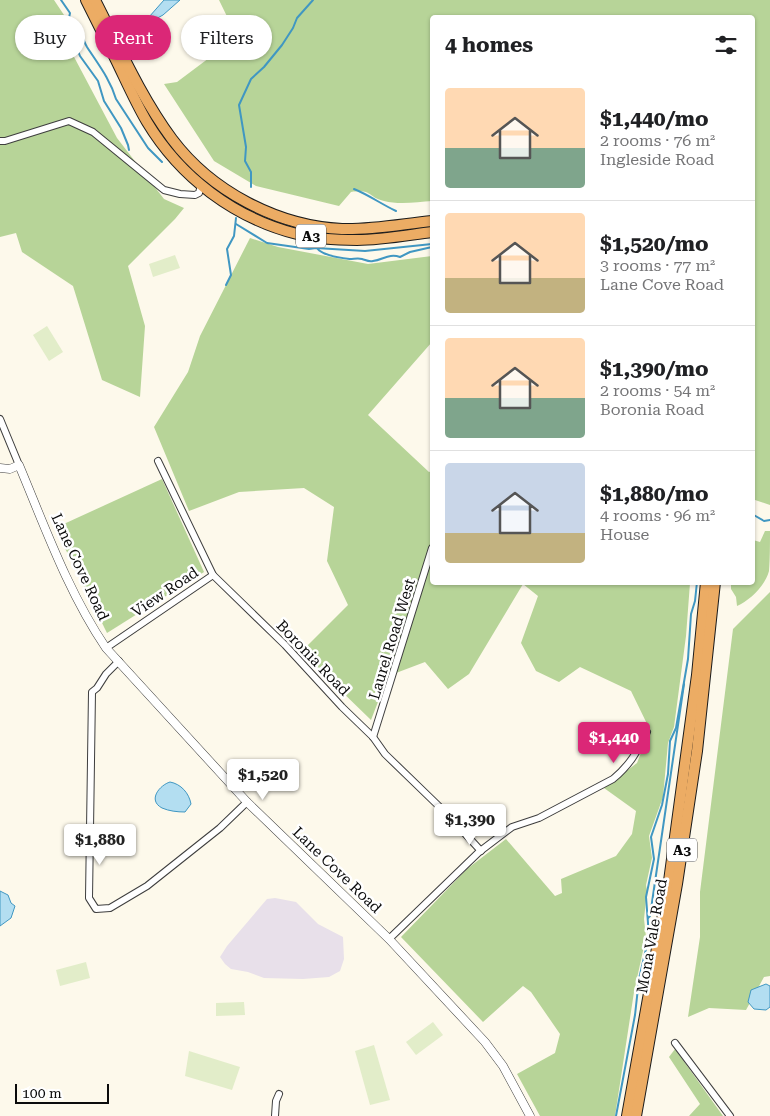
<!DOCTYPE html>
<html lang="en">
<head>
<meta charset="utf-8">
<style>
	:root { --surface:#fff; --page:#f6f6f6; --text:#202124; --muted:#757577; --line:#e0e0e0; --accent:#db2777 }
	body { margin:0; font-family:"Roboto Serif",serif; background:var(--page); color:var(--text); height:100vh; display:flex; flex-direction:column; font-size:19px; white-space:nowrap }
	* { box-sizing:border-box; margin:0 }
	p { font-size:16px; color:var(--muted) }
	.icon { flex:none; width:28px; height:28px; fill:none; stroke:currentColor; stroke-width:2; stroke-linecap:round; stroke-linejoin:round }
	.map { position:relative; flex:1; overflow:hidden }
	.side { position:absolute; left:430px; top:15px; width:325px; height:570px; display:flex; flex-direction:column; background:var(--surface); border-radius:5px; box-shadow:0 1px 4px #0004 }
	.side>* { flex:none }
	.guide { position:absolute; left:15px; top:15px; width:340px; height:45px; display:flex; gap:10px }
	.scale { position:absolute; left:15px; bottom:12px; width:94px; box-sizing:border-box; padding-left:5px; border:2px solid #0b0b0b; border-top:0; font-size:14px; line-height:18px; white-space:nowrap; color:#0b0b0b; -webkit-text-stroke:4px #fff; paint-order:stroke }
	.price { position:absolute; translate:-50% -42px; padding:0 11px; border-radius:5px; background:#fff; color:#222; font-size:16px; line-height:32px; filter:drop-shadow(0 1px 2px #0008) }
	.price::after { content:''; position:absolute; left:50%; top:30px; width:15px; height:11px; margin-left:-8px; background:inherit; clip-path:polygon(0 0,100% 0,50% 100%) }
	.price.selected { background:var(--accent); color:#fff }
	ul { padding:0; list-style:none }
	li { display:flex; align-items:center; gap:15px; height:125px; padding:0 15px }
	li+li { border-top:1px solid var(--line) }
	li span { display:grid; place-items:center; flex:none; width:140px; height:100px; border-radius:5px; color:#555 }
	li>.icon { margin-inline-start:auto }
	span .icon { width:60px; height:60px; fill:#fffc; stroke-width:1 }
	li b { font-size:21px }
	h2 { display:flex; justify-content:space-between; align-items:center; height:60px; padding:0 15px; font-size:21px }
	.chip { padding:0 18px; border-radius:22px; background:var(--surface); box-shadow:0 1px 4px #0004; font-size:18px; line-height:45px }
	.chip.selected { background:var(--accent); color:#fff }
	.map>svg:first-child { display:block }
	.industrial { fill:#e8e0ea }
	.forest { fill:#b7d498 }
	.pitch { fill:#e2edc9 }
	.water { fill:#b3def1; stroke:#4097c2 }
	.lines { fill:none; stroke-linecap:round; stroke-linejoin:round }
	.stream { stroke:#4097c2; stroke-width:2 }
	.minor-casing { stroke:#3e3e3e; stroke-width:8 }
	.tertiary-casing { stroke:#3e3e3e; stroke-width:9 }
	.trunk-casing { stroke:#1c1c1c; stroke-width:12 }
	.minor { stroke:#fff; stroke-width:6 }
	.tertiary { stroke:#fff; stroke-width:8 }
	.trunk { stroke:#ecac64; stroke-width:10 }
	.labels { text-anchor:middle; stroke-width:5; stroke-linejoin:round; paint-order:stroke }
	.shield { fill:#fff; stroke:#545454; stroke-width:1 }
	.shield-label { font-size:14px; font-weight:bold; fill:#0b0b0b }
	.street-label { font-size:15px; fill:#0b0b0b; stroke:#fff }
</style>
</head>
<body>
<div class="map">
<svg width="770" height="1116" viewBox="0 0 770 1116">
	<rect width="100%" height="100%" fill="#fdf9eb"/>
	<path class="industrial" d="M275 898 296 902 318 924 343 937 344 959 340 971 329 977 303 979 264 978 248 972 231 969 225 964 220 957 227 946 261 906 267 899Z"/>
	<g class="forest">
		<path d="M0 0H54L64 15V38L117 138 164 199 184 208 175 219 128 266 145 326 140 397 102 380 73 286 22 252 16 233 0 237Z"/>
		<path d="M219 0H770V505L752 499V18H432V201C418 202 399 205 384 201 367 197 373 189 351 192L339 206 256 186 214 161 164 84 177 82 237 37Z"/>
		<path d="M250 238 278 247 368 264 432 256V342L368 415 429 472 432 471V582L690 583 686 636 674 727 668 743 663 797 649 836 652 858 646 885 647 891 644 919 646 937 634 992 615 1116H540L517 1074 555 1053 560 1034 531 992 523 986 483 1022 401 937 467 869 506 839 555 896 562 893 561 879 616 856 632 834 636 811 604 788 637 763 650 730 631 691 580 667 559 682 536 671 521 643 538 596 523 584 469 674 448 689 425 662 388 676 371 720 301 652 348 605 327 561 334 507 304 488 239 492 189 511 154 427 188 372 200 336Z"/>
		<path d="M162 479 204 572 107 633 55 528Z"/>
		<path d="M765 531H770C770 543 770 560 769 571 765 586 750 600 737 606L736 597 731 589V583L752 582 753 540 760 542Z"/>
		<path d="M770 592V976L764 977 746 1010 709 1008 688 1017 700 937V892L733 629Z"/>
		<path d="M675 1049 723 1116H689L700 1104 669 1057Z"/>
	</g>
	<g class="pitch">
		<path d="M175 255 180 268 153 277 149 264Z"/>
		<path d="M47 326 63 352 49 361 33 335Z"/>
		<path d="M100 836 131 838 130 855 99 853Z"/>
		<path d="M86 962 90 978 60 986 56 970Z"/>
		<path d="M244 1002 245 1015 216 1016V1003Z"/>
		<path d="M433 1022 443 1035 416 1055 406 1042Z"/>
		<path d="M374 1045 390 1100 370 1105 355 1051Z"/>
		<path d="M189 1051 240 1067 232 1090 185 1076Z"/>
	</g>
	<g class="water">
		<path d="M164 0H180L163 15 152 21 149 17Z"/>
		<path d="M170 782C181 784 189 793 191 804L185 812C177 812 169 811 162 808 147 800 160 785 170 782Z"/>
		<path d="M0 891 8 895 11 903 15 906 11 918 0 926Z"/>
		<path d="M766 984 770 986V1007L766 1010 754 1009 748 1002 751 990Z"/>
	</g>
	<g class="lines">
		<g class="stream">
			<path d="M61 0 70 13 68 23C70 24 73 25 75 26 82 32 83 40 87 47 98 64 110 79 116 99L148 148 162 162"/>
			<path d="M68 23 67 33 76 46 80 56 98 81 104 101 121 128 128 145 129 150"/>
			<path d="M251 187V172L245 161 246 147 239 105 251 79 264 67 282 45 293 28 297 18 313 0"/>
			<path d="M354 189C369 195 381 204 396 211"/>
			<path d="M236 224 267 243 309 249 316 248 365 251 432 244"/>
			<path d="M317 248C322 256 341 258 350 259 354 259 358 258 362 259 366 260 368 262 373 261 383 260 389 253 400 257L410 252 432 247"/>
			<path d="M226 285 231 275 227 249 234 236 236 218"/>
			<path d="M752 514 764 521 770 520"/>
			<path d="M648 918 650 916 684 684"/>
			<path d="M616 1116 635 1015 639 979 649 936 646 897 654 859 651 837 662 805 668 774 670 741 676 728 688 659 691 614 695 601 697 582"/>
		</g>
		<defs>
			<g id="minor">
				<path d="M0 141H5L69 121 93 132 164 190 180 194 195 195 199 193 201 185"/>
				<path d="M0 419 19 465"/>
				<path d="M158 461 213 575 285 645 342 707 373 737 385 754 449 816 481 851"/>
				<path d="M106 648 213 575"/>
				<path d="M119 661 106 674 97 688 92 692 89 898 96 909 110 908 147 886 220 828 247 802"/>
				<path d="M373 737 432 548"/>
				<path d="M389 939 479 852 512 827 539 818 613 779C630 765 637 752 647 732"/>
				<path d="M675 1043 730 1116"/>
				<path d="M275 1116 276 1101 279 1094"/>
			</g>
			<path id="tertiary" d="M0 468 10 469 19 465C45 527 68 592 106 648L247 802 389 939 485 1042 503 1066 530 1116"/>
			<g id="trunk">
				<path d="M86 0C95 18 104 36 113 54 124 76 134 100 147 122 180 177 234 218 297 234 316 239 338 240 357 240 382 240 408 235 432 232"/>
				<path d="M95 0C119 47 141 97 172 139 211 191 277 226 342 229 372 230 402 224 432 221"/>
				<path d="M627 1116 669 881 697 675 706 582"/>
				<path d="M636 1116 677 884 697 751 715 582"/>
			</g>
		</defs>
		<use href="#minor" class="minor-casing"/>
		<use href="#tertiary" class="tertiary-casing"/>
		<use href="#trunk" class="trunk-casing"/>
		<use href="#minor" class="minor"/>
		<use href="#tertiary" class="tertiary"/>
		<use href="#trunk" class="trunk"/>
	</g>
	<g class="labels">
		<g class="shield">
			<rect x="296" y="224.5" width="30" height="23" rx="4"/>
			<rect x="667" y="838.5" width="30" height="23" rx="4"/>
		</g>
		<g class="shield-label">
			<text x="311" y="241">A3</text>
			<text x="682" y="855">A3</text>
		</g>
		<g class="street-label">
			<text transform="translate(80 567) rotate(65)" y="5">Lane Cove Road</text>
			<text transform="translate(165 592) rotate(-34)" y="5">View Road</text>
			<text transform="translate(392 639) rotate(-73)" y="5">Laurel Road West</text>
			<text transform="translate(313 658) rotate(46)" y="5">Boronia Road</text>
			<text transform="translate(337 870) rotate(44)" y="5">Lane Cove Road</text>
			<text transform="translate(652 936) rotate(-80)" y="5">Mona Vale Road</text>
		</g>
	</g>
</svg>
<div class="scale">100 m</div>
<b class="price selected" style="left:614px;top:764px">$1,440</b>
<b class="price" style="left:263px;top:801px">$1,520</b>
<b class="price" style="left:470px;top:846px">$1,390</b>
<b class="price" style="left:100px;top:866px">$1,880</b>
<div class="guide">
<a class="chip">Buy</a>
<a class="chip selected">Rent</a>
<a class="chip">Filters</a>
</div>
<section class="side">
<h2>4 homes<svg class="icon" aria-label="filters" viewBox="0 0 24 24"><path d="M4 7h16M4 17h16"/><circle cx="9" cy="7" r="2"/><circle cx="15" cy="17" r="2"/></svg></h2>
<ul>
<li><span style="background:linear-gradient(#ffd9b3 60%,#7fa58c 0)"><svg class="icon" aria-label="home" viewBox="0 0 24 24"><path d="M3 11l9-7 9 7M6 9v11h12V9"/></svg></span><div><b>$1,440/mo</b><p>2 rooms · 76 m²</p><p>Ingleside Road</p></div></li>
<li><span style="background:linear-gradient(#ffd9b3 65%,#c2b280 0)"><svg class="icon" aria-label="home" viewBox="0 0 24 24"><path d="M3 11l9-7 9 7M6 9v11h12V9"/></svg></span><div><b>$1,520/mo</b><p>3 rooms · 77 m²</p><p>Lane Cove Road</p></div></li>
<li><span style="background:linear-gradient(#ffd9b3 60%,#7fa58c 0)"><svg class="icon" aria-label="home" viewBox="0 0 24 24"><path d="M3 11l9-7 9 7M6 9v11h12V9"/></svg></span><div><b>$1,390/mo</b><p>2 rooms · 54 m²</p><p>Boronia Road</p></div></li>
<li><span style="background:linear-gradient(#c9d6e8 70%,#c2b280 0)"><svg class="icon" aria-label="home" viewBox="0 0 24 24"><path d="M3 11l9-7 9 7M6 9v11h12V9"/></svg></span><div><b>$1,880/mo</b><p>4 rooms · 96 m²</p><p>House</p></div></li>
</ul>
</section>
</div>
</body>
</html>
